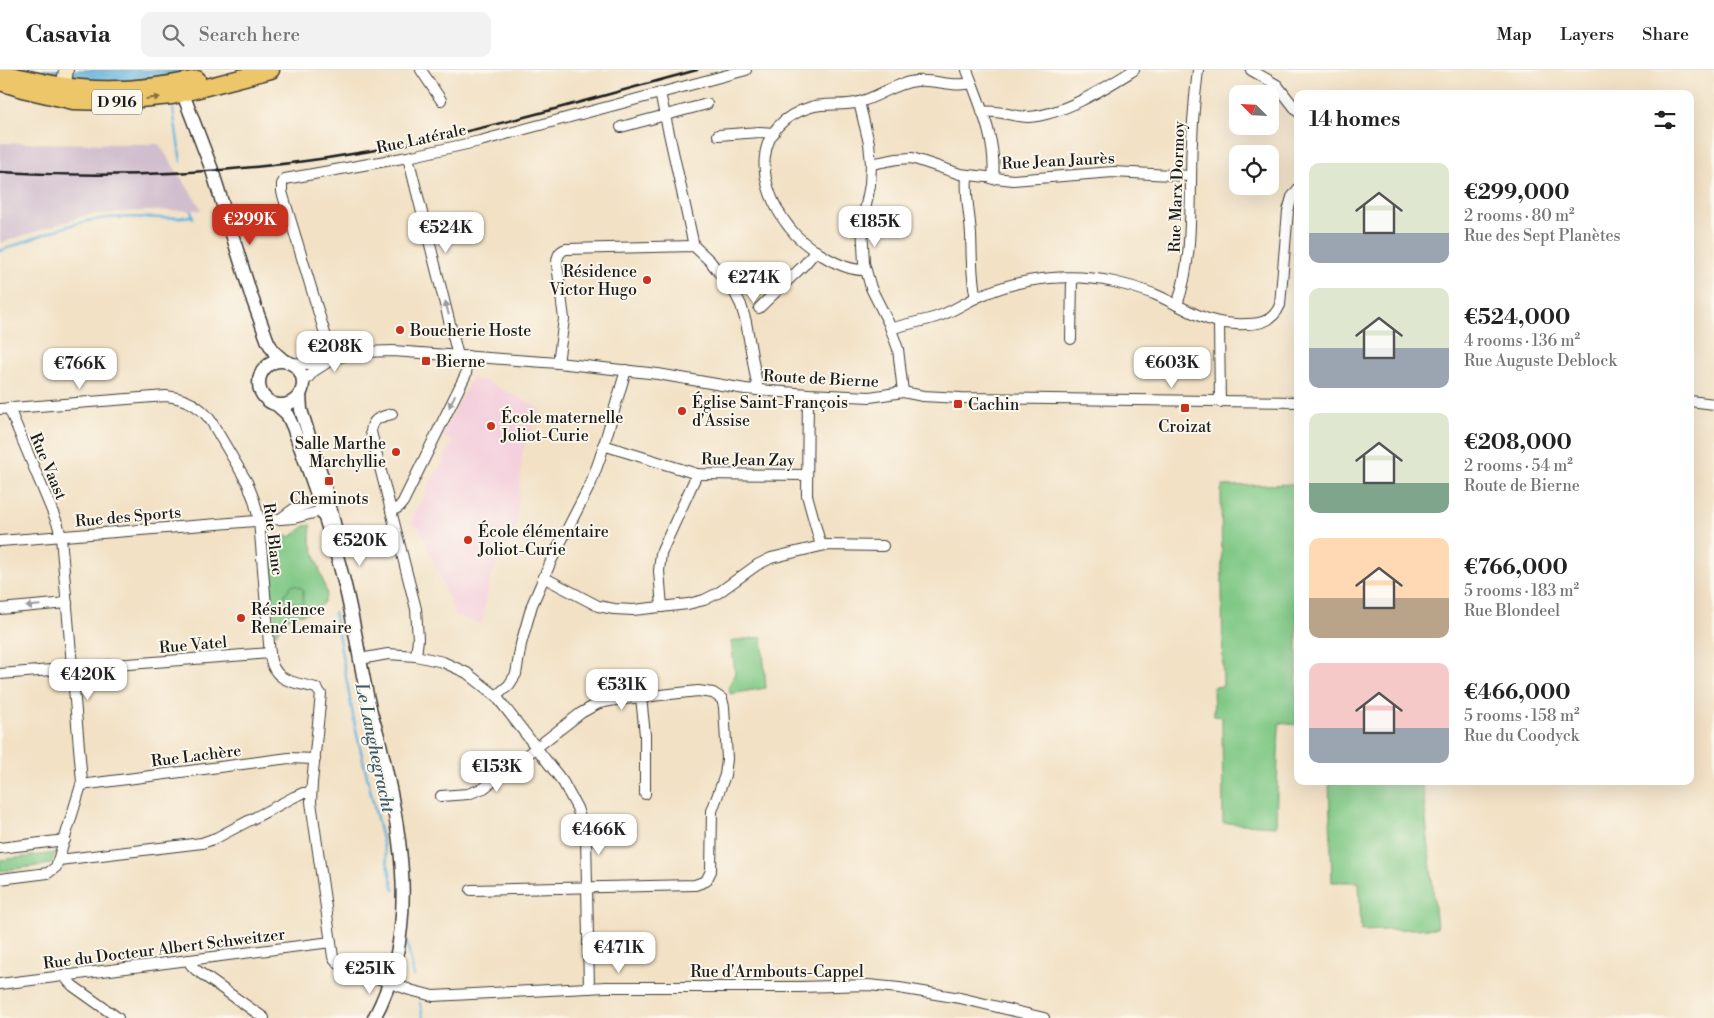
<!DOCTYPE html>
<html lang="en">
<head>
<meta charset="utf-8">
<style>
	:root { --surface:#fff; --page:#f2f2f2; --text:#222; --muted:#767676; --line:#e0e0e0; --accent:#c8321e }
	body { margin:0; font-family:"Libre Bodoni",serif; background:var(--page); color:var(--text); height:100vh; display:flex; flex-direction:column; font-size:19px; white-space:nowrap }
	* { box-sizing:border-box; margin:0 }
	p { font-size:16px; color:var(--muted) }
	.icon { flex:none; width:28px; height:28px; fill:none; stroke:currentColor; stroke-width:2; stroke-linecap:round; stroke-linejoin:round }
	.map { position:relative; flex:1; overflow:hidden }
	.details { position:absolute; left:1294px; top:20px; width:400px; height:695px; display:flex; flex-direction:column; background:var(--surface); border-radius:10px; box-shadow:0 5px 20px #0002 }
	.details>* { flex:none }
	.needle { width:32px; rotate:294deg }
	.fabs { position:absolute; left:1229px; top:15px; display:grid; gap:10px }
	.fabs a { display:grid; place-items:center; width:50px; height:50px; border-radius:10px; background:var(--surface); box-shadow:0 5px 20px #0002; font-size:25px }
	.price { position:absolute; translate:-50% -42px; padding:0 11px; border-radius:10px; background:#fff; color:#222; font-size:16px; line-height:32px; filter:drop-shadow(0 1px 2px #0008) }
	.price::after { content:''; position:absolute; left:50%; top:30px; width:15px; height:11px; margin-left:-8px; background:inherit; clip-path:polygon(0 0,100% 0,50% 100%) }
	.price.active { background:var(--accent); color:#fff }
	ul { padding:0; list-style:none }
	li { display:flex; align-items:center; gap:15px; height:125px; padding:0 15px }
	li span { display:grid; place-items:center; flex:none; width:140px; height:100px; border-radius:10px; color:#555 }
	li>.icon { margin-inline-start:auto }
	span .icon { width:60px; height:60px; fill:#fffc; stroke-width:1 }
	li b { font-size:21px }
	h2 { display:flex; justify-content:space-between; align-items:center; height:60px; padding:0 15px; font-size:21px }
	header { display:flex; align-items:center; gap:30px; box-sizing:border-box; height:70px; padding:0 25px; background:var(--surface); border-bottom:1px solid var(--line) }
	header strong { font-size:24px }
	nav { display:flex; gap:28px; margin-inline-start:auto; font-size:18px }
	.search { width:350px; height:45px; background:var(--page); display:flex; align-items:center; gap:12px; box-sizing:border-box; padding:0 18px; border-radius:10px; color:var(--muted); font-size:19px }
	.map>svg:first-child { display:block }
	.built { fill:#f4cfdd }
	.railway { fill:#d0bdcd }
	.grass { fill:#7fc885; stroke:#4e7250 }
	.park { fill:url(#park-crowns); stroke:#4e7250 }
	.water { fill:url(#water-ripples); stroke:#40687e }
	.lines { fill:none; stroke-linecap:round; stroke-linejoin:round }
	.stream { stroke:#64b3df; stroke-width:2.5 }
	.minor-casing { stroke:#3c3a35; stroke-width:12 }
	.tertiary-casing { stroke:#3c3a35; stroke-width:15 }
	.secondary-casing { stroke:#3c3a35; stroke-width:16 }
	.primary-casing { stroke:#3c3a35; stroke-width:19 }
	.minor { stroke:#fff; stroke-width:10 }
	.tertiary { stroke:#fff; stroke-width:12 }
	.secondary { stroke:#f7e8c3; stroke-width:14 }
	.primary { stroke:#ecc669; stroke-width:16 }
	.rail { stroke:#1c1c1c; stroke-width:2.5 }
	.oneway { fill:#847142 }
	.oneway2 { fill:#999 }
	.poi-dot { fill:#c8321e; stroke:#fbf7ec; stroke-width:2 }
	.labels { text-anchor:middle; stroke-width:4; stroke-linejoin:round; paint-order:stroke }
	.shield { fill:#fbf7ec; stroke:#5f5e5a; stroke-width:1 }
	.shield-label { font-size:15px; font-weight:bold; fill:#1c1c1c }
	.street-label { font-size:16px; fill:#1c1c1c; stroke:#fbf7ec }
	.poi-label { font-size:16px; fill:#1c1c1c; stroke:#fbf7ec; text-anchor:start }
	.water-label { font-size:18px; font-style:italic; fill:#39586a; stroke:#fbf7ec }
</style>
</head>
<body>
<header>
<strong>Casavia</strong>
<div class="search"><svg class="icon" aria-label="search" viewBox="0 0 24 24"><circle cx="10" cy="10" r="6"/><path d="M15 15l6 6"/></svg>Search here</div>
<nav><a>Map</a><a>Layers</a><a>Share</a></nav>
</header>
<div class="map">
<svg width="1714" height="948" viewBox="0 0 1714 948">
	<defs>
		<pattern id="park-crowns" width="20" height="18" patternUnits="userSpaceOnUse" patternTransform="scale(1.25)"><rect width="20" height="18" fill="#7fc885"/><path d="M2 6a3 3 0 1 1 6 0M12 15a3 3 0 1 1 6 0" fill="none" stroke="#6dab72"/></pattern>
		<pattern id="water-ripples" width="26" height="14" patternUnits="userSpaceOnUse" patternTransform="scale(1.25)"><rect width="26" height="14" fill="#64b3df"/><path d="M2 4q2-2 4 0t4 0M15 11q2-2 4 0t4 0" fill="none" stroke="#5699bf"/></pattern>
	</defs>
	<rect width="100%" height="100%" fill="#fbf7ec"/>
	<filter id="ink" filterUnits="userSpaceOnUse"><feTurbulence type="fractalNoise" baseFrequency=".02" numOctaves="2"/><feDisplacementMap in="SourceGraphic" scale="10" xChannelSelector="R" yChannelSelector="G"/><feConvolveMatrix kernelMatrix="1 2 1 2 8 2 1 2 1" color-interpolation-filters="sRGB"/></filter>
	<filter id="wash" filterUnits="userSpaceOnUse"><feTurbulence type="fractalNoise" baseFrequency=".0096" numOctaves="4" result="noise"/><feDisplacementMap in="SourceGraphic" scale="20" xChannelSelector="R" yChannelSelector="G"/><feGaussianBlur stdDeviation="1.12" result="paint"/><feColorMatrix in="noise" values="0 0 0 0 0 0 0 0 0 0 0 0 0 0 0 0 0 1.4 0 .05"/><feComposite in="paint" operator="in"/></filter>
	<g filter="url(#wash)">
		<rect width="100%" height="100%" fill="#f2e1c5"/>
		<path class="built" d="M472 307 480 311 481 309 540 338 538 346 522 382 517 454 515 462 508 478 498 492 490 509 482 554 456 546 420 458 412 454 414 449 412 448 422 429H423L427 421 426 420 437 399H439L452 372 442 366Z"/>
		<path class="railway" d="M0 73 159 74 202 140 140 141 87 145 0 173Z"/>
		<g class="grass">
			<path d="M1297 414V655L1279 653 1276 756 1223 753 1222 647 1214 646 1213 617 1223 616 1221 421 1223 416Z"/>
			<path d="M311 455 310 469 327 524C324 535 316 543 304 544 299 545 296 544 292 546 284 550 280 558 276 565 275 555 275 546 274 537 273 533 271 530 270 526 265 501 266 481 287 465L290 467 305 456Z"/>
			<path d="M762 567 766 618 730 624 729 616 735 603 731 571Z"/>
			<path d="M1329 711H1422L1437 858 1361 861 1359 812H1332Z"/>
			<path d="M55 783 51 794 0 801V790Z"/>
		</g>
		<path class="park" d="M295 515 303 519V533L297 535 285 527V524L291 516Z"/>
		<path class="water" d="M38 0H192C157 9 120 14 84 10 69 9 53 3 38 0Z"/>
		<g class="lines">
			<g class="stream">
				<path d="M173 39 181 92"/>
				<path d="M191 141 193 148"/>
				<path d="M0 181C33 169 72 151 107 148 136 145 164 151 192 146"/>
				<path d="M334 542 355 656 394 820"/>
				<path d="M407 873 414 906"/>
				<path d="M420 933 423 948"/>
			</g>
		</g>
	</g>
	<g filter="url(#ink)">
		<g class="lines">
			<defs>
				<g id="minor">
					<path d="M421 0 441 30"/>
					<path d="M967 0C980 35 997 71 993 109"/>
					<path d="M1251 0 1277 15 1298 42"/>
					<path d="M660 23 694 176"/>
					<path d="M859 32 869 73 871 94 870 115 862 155 864 193 871 218 889 254 898 279 903 322"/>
					<path d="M982 42C998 39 1012 47 1028 47 1063 45 1105 18 1134 0"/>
					<path d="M621 57 707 34"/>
					<path d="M718 65 760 62 774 63"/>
					<path d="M408 87 458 286"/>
					<path d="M871 94 897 89 912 88 960 104 1013 110 1113 102 1191 106"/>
					<path d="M967 106C965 126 970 145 971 165 972 186 971 207 976 228"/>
					<path d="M865 200C841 201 803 176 789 157 756 115 750 55 811 37 827 32 843 37 859 32 879 27 895 13 916 11 935 9 953 18 972 13"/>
					<path d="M1177 235C1191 195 1190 155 1191 114 1191 76 1193 38 1198 0"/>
					<path d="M759 238 804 195 816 181"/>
					<path d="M1219 254 1220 332"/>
					<path d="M891 259C907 253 923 252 939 246 956 240 970 229 987 223 1026 207 1073 203 1114 212 1128 215 1141 219 1154 224 1189 239 1206 256 1247 254 1262 254 1274 250 1280 235L1288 141 1292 127 1298 119"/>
					<path d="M1071 269 1072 208"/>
					<path d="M333 290 282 122V114L285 109 408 87 480 71 746 0"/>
					<path d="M292 293 308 294 362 282 393 281 558 293 658 304 745 319 808 324 870 327 903 322 923 326 961 328 1298 332"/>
					<path d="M558 293 564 249 557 194C557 187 559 181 566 179L694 176 710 191 735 223 741 235 746 252 758 320"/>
					<path d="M303 313 314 301 328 292"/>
					<path d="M808 324 807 425 821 476"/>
					<path d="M1690 331 1714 334"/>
					<path d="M0 339 166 326C185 328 200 335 211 351L247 412 254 430 259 450 270 586C274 613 295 612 316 618L321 624 312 713 311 732 333 887 339 894 410 920 433 926 606 917H800L868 915 899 918 960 928 1044 948"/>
					<path d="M392 344C381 347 372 348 371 362L416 539 418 569 416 586"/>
					<path d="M603 375 697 404 807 405"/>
					<path d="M392 441 399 437 403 432 466 304 468 286"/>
					<path d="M280 449 295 438 324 428"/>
					<path d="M0 471 294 448 329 439"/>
					<path d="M543 507 598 536 614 539 633 540 688 534 704 530 718 523 757 495 771 488 825 475 883 476"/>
					<path d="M662 537 659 501 661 483 697 404"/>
					<path d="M0 539 67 533"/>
					<path d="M360 589 388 584 416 586 443 592 467 603 496 626 563 712 577 738 586 766 589 918"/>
					<path d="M0 604 270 583"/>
					<path d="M496 626 509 615 516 604 521 574 532 535 552 489 591 413 600 388 626 300"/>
					<path d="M641 627 645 665V724"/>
					<path d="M81 715 289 688 315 689"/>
					<path d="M441 726 468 724 484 718 581 643 599 633 615 630 698 621 713 623 722 629 724 637 727 689 725 705 712 741 711 801 706 811 695 815 471 820"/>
					<path d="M0 778 65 770"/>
					<path d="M59 790 202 773 216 768 294 727 303 723H311"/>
					<path d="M0 809 48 803 56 797 82 712 61 467 58 455 9 338"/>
					<path d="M188 890 191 895 196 900 264 948"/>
					<path d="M66 905 68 911 73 916 118 948"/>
					<path d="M0 914 331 872"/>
				</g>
				<g id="tertiary">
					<path d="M180 16 212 100 251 225 268 272 274 282 283 290"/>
					<circle cx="281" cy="313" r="22"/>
					<path d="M300 324 301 340 323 410 335 457"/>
					<path d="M277 335 287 344 293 357C310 405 329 454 342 504 354 547 359 591 369 634 372 648 377 661 380 674 402 763 420 863 374 948"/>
				</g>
				<path id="secondary" d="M62 26 66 0"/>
				<g id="primary">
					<path d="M1 3C27 8 54 16 81 18 119 22 159 17 197 9"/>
					<path d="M0 12 22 19 73 31 107 32 172 26 271 0"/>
				</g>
			</defs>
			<use href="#minor" class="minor-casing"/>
			<use href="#tertiary" class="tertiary-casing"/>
			<use href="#secondary" class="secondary-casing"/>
			<use href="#primary" class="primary-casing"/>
			<use href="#minor" class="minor"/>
			<use href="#tertiary" class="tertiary"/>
			<use href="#secondary" class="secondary"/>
			<use href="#primary" class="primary"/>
			<path class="rail" d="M0 102C136 110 274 101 407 74 505 55 601 26 697 0"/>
		</g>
		<defs><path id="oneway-solid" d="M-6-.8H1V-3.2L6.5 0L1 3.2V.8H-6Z" transform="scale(1.25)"/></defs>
		<use class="oneway" href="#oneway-solid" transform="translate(153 28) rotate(-7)"/>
		<g class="oneway2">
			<use href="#oneway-solid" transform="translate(447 238) rotate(-104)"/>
			<use href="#oneway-solid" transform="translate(452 331) rotate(116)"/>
			<use href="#oneway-solid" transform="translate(33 536) rotate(175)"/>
		</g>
	</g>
	<g class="poi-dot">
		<circle cx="647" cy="210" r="5"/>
		<circle cx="400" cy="260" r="5"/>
		<rect x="421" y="286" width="10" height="10" rx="2.5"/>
		<rect x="953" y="329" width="10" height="10" rx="2.5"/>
		<rect x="1180" y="333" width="10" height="10" rx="2.5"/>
		<circle cx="682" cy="341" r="5"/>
		<circle cx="491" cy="356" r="5"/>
		<circle cx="396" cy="382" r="5"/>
		<rect x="324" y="406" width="10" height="10" rx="2.5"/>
		<circle cx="468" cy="470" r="5"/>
		<circle cx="241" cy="548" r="5"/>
	</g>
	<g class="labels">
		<rect class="shield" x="92" y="19.5" width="50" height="25" rx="4"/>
		<g class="shield-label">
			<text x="117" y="37">D 916</text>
		</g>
		<g class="street-label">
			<text transform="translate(421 68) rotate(-12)" y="6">Rue Latérale</text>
			<text transform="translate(1058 90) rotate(-3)" y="6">Rue Jean Jaurès</text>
			<text transform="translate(1176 117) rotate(-88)" y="6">Rue Marx Dormoy</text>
			<text transform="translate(821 308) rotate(3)" y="6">Route de Bierne</text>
			<text transform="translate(748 389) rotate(1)" y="6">Rue Jean Zay</text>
			<text transform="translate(49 396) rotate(67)" y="6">Rue Vaast</text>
			<text transform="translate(128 446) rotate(-5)" y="6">Rue des Sports</text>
			<text transform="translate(274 469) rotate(83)" y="6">Rue Blanc</text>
			<text transform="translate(193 574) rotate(-5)" y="6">Rue Vatel</text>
			<text transform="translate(196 685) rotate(-7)" y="6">Rue Lachère</text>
			<text transform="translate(164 878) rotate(-7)" y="6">Rue du Docteur Albert Schweitzer</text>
			<text x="777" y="907">Rue d'Armbouts-Cappel</text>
		</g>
		<g class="poi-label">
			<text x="637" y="207" text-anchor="end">Résidence<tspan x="637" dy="18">Victor Hugo</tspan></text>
			<text x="410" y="266">Boucherie Hoste</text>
			<text x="436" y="297">Bierne</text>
			<text x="692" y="338">Église Saint-François<tspan x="692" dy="18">d'Assise</tspan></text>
			<text x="968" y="340">Cachin</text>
			<text x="501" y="353">École maternelle<tspan x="501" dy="18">Joliot-Curie</tspan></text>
			<text x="1185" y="362" text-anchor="middle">Croizat</text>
			<text x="386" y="379" text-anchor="end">Salle Marthe<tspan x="386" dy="18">Marchyllie</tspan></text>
			<text x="329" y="434" text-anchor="middle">Cheminots</text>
			<text x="478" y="467">École élémentaire<tspan x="478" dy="18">Joliot-Curie</tspan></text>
			<text x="251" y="545">Résidence<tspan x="251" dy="18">René Lemaire</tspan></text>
		</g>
		<g class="water-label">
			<text transform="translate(375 678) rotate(78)" y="6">Le Langhegracht</text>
		</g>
	</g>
</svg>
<div class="fabs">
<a><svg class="needle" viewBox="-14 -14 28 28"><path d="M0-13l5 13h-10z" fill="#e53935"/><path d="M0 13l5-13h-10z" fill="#767676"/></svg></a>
<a><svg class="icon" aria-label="locate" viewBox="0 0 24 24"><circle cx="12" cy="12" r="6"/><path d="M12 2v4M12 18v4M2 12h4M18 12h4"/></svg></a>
</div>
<b class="price active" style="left:250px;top:176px">€299K</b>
<b class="price" style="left:875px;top:178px">€185K</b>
<b class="price" style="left:446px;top:184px">€524K</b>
<b class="price" style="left:754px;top:234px">€274K</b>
<b class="price" style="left:335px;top:303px">€208K</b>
<b class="price" style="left:1172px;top:319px">€603K</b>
<b class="price" style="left:80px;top:320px">€766K</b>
<b class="price" style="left:360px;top:497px">€520K</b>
<b class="price" style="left:88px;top:631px">€420K</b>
<b class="price" style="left:622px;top:641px">€531K</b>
<b class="price" style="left:497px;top:723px">€153K</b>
<b class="price" style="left:599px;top:786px">€466K</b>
<b class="price" style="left:619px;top:904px">€471K</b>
<b class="price" style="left:370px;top:925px">€251K</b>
<section class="details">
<h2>14 homes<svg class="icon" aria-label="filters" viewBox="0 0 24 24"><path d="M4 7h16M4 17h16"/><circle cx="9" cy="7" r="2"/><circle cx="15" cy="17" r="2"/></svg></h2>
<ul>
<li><span style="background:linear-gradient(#dfe7d0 70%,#9aa5b1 0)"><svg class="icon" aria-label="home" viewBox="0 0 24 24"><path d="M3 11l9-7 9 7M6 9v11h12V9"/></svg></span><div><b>€299,000</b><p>2 rooms · 80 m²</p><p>Rue des Sept Planètes</p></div></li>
<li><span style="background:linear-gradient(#dfe7d0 60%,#9aa5b1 0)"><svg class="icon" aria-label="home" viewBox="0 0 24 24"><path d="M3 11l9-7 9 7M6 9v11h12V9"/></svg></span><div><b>€524,000</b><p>4 rooms · 136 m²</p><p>Rue Auguste Deblock</p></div></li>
<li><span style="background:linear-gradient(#dfe7d0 70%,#7fa58c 0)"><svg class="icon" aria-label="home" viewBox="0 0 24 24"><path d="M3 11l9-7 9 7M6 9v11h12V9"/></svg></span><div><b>€208,000</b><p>2 rooms · 54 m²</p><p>Route de Bierne</p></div></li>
<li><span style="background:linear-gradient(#ffd9b3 60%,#b9a48a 0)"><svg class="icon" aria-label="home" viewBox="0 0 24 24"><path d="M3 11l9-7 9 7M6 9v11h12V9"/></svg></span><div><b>€766,000</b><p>5 rooms · 183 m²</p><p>Rue Blondeel</p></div></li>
<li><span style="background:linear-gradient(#f6c9c9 65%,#9aa5b1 0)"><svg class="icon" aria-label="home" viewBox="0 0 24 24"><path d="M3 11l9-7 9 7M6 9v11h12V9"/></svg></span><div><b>€466,000</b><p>5 rooms · 158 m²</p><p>Rue du Coodyck</p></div></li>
</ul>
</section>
</div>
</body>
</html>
